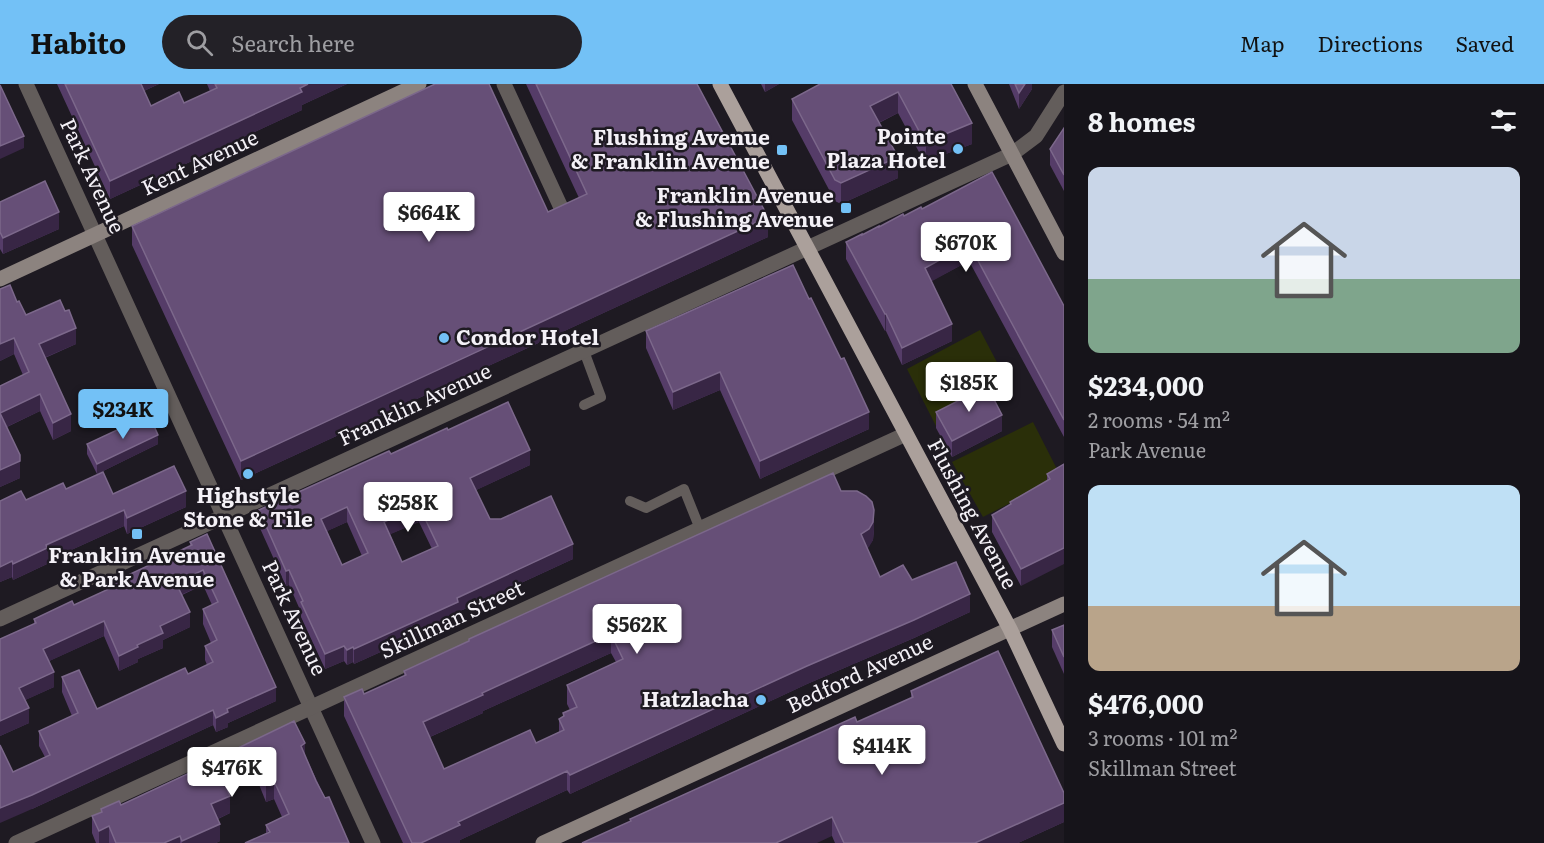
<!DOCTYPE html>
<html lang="en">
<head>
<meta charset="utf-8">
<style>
	:root { --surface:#16141a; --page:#232127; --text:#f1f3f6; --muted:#9e9ea2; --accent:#73c1f6 }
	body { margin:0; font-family:Literata,serif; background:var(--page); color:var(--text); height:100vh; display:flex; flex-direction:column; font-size:22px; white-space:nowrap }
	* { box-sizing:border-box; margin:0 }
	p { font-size:20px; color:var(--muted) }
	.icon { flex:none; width:33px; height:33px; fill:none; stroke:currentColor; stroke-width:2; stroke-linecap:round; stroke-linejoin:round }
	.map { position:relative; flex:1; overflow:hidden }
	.drawer { display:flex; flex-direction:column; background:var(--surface); width:480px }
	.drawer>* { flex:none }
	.price { position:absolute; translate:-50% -51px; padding:0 14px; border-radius:6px; background:#fff; color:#222; font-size:20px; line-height:39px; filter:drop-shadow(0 2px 3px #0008) }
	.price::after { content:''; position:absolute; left:50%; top:36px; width:18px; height:14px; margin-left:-9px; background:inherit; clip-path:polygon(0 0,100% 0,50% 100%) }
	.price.current { background:var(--accent); color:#111 }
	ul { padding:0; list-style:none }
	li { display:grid; align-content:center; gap:12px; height:318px; padding:0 24px }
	li span { display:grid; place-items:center; height:186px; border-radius:12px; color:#555 }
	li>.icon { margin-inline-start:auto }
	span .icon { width:108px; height:108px; fill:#fffc; stroke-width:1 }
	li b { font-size:26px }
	h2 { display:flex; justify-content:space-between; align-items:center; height:72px; padding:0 24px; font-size:26px }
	header { display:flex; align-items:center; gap:36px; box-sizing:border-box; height:84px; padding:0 30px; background:var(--accent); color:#111 }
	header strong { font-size:28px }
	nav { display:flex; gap:33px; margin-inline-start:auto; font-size:21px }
	.search { width:420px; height:54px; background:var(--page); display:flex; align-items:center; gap:15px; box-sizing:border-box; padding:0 21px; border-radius:33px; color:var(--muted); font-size:22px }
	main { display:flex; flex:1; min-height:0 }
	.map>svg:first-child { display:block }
	.green { fill:#2a2f09 }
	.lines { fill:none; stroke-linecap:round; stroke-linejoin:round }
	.lane { stroke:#635d5b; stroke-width:10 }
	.street { stroke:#635d5b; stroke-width:15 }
	.secondary { stroke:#8c837f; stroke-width:15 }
	.primary { stroke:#aba09b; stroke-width:15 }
	.wall { fill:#553c68; fill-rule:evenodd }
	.shaded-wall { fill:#382645 }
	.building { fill:#664f77; stroke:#7c688b; stroke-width:1.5; fill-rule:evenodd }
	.poi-dot { fill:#73c1f6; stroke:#1e1a22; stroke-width:2 }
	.labels { text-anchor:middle; stroke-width:5; stroke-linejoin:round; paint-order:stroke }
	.poi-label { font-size:21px; font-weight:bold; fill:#f4f1f7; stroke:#1e1a22; text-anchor:end }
	.street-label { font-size:21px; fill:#f4f1f7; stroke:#1e1a22 }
</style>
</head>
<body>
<header>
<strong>Habito</strong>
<div class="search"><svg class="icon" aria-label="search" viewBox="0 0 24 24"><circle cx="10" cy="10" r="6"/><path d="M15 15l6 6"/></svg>Search here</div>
<nav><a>Map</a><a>Directions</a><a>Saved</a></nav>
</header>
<main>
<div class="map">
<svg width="1064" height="759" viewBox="0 0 1064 759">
	<rect width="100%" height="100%" fill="#1e1a22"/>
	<g class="green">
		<path d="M980 246 1011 305 937 344 907 285Z"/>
		<path d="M1033 338 1061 393 983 433 952 378Z"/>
	</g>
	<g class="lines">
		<g class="lane">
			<path d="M584 267 601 313 584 321"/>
			<path d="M630 417 646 424 684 405 700 445"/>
		</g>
		<g class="street">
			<path d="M26 0 373 759"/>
			<path d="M504 0 564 130"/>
			<path d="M0 535 1012 70 1036 52 1064 8"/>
			<path d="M16 759 906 350"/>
		</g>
		<g class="secondary">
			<path d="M975 0 1064 169"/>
			<path d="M0 195 419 0"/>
			<path d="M543 759 1064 520"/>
		</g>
		<path class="primary" d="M720 0 1010 545 1064 660"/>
	</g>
	<g class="wall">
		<path d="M57 0H159L144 7 151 22 184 19 210 7 207 0H347L302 21V26L110 115Z"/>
		<path d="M526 0H697L768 153 241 396 132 161V142L548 128 579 114Z"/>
		<path d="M761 0H779L765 8Z"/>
		<path d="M951 0 972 60 943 71 926 81 898 29 879 39 898 94 841 120 835 117 792 36V15Z"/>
		<path d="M1009 0H1032V5L1019 25Z"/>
		<path d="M1064 44V107L1050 81V65Z"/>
		<path d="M0 118 59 145 3 170 0 165Z"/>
		<path d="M922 125 1064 222V353L969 177 931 197 952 257 902 281 886 247H885L846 175V158L904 132Z"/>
		<path d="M0 205 17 218 26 231 76 260 45 274 71 347 53 356 40 327 7 343 20 394 0 403V302L23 291 14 270 0 277Z"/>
		<path d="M646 247 869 345 760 395 720 306 673 326 646 264Z"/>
		<path d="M936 328 1002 347 952 373 936 344Z"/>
		<path d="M448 346 530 381 476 406 490 435 573 475 458 528V533L354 580 353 578 347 581 344 577 325 585 301 533V528L289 501 286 502 259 442V426ZM347 438 362 472 342 481 327 447ZM419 438 432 465 402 478 390 450Z"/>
		<path d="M87 360H158L97 390 87 370Z"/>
		<path d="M1064 380 1021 502 992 448V431L1010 421V418L1047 397V390Z"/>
		<path d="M66 405 113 410 186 423 127 450 124 442 47 477V480L13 496 12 493 0 498V417L26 416Z"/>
		<path d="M841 407 874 445 873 456 867 464 880 493 912 496 970 528 914 554 807 600 570 710 567 706 460 756V759H403L344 632V613L364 610 404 592V587L469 557V555ZM611 569 616 578 567 601V620L570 626 563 629V633L559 635V648L536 659 444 685 430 653 483 629V627Z"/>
		<path d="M190 458 276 617 228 639V643L216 648 213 641 32 725 13 688 45 673 39 662V647L72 632 62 608V593L97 625 188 590 207 581 205 576V562L211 559 203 540V525L212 521 203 501 182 511 190 543 163 556V564L138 575V578L119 587 104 552 49 577 54 603 25 616 29 639 0 652V555L34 540V535L74 521 109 505V500L190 462Z"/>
		<path d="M1064 541V590L1052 563V546Z"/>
		<path d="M911 607 1064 709V738L1018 759H835L832 752 630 737V735L857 638 911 614Z"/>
		<path d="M232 667 305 671 325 714 329 713 266 749V741L282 733 274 715 266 718 258 698 249 702 246 695 226 704 230 729 218 735 220 757 216 759H96L92 749V732L101 728V725L121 721 194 687V683Z"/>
	</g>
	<g class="shaded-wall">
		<path d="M137 0H159L137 10Z"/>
		<path d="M308 0H347L302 21V26L110 115V97Z"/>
		<path d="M765 0H779L765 8Z"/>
		<path d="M1025 0H1032V5L1019 25V9Z"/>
		<path d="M898 8V29L870 43V22Z"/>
		<path d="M972 39V60L943 71 926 81V60L943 51Z"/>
		<path d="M24 52V64L0 75V62Z"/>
		<path d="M898 73V94L841 120V99Z"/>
		<path d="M59 128V145L3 170V154Z"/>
		<path d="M768 133V153L241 396V377Z"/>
		<path d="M969 160V177L925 201V184Z"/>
		<rect x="885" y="230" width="1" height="17"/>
		<path d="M952 240V257L902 281V264Z"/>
		<path d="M76 244V260L39 276V260Z"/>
		<path d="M14 254V270L0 277V260Z"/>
		<path d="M720 288V306L673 326V308Z"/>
		<path d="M40 310V327L0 346V329Z"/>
		<path d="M869 328V345L760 395V377Z"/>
		<path d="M71 330V347L53 356V339Z"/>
		<path d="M1002 331V347L952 373V357Z"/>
		<path d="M158 351V360L97 390V380Z"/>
		<path d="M530 366V381L470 409V394Z"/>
		<path d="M20 377V394L0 403V386Z"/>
		<path d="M186 407V423L127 450V434Z"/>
		<path d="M419 422V438L384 453V438Z"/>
		<path d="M347 423V438L321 450V435Z"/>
		<path d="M124 426V442L47 477V480L13 496V480L46 461Z"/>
		<path d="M874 426V445L873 456 869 463 861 469V450Z"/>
		<path d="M573 460V475L458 528V533L354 580V565L457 514Z"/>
		<path d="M1064 464V480L1021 502V485Z"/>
		<path d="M12 477V493L0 498V483Z"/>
		<path d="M203 486V501L176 513V499Z"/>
		<path d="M289 486V501L286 502V487Z"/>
		<path d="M970 510V528L914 554 807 600 570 710V691L807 582Z"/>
		<path d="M190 528V543L163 556V564L138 575V578L119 587V572L160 542Z"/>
		<path d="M104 537V552L43 580V565Z"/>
		<path d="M611 550V569L483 627V629L423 656V638L482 609Z"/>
		<path d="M344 562V577L325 585V570Z"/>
		<path d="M353 563V578L347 581V566Z"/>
		<path d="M54 588V603L19 619V604Z"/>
		<path d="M276 603V617L228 639V643L216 648V634L227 625Z"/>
		<path d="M29 624V639L0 652V637Z"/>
		<path d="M213 626V641L32 725 0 739V724Z"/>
		<path d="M305 659V677L301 662Z"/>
		<path d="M246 678V695L220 707V689Z"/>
		<path d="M258 681V698L249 702V685Z"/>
		<path d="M567 687V706L460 756V759H421L458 738Z"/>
		<path d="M274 697V715L266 718V700Z"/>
		<path d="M230 712V729L211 738V720Z"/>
		<path d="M1064 719V738L1018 759H975Z"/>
		<path d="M832 733V752L817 759H776Z"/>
		<path d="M220 740V757L216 759H182V757Z"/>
		<path d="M109 742V759H99V747Z"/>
		<path d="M180 752V759H164Z"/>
	</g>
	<g class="building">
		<path d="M65 0H141L151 22 179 8 184 19 217 4 215 0H308L300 4 302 8 110 97Z"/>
		<path d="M435 0H489L548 128 587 110 536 0H697L768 133 241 377 132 142Z"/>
		<path d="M820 0H951L972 39 943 51 926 60 898 8 870 22 898 73 841 99 835 96 792 15Z"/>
		<path d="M1015 0H1025L1019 9Z"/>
		<path d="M0 1 24 52 0 62Z"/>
		<path d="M1064 44V91L1050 65Z"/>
		<path d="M992 88 1064 222V336L969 160 925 184 952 240 902 264 886 230H885L846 158 862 150V151L879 142V143L903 130 904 132 921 123 922 125Z"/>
		<path d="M45 97 59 128 3 154 0 148V118Z"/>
		<path d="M793 181 809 215 811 214 841 275 844 274 869 328 760 377 720 288 673 308 646 247Z"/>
		<path d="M10 201 17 218 19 217 26 231 60 216 65 227 69 226 76 244 39 260 71 330 53 339 40 310 0 329 20 371V377L0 386V302L29 288 14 254 0 260V205Z"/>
		<path d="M987 302 1002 331 952 357 936 328Z"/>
		<path d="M508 318 530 366 470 394 490 435H501L551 412 573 460 457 514 458 518 354 565 353 563 347 566 344 562 325 570 301 518 303 517 289 486 286 487 259 426 389 367 391 370 447 344 448 346ZM419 422 438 462 402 478 384 438ZM347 423 368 469 342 481 321 435Z"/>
		<path d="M149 331 158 351 97 380 87 360Z"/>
		<path d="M1064 380V464L1021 485 992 431 1011 420 1010 418 1050 395 1047 390Z"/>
		<path d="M174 382 186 407 127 434 124 426 46 461 47 464 13 480 12 477 0 483V417L21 407 26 416 63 399 66 405 103 388 113 410Z"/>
		<path d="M833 389 841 407H857L866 412 872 418 874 426 873 438 869 445 861 450 880 493 903 481 912 496 956 478 970 510 914 536 807 582 570 691 567 687 458 738 460 741 421 759H412L344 613 362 605 364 610 406 591 404 587 469 557V555ZM611 550 623 575 567 601 577 623 563 629 564 632 559 635 564 646 536 659 530 646 444 685 423 638 483 611 482 609Z"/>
		<path d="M207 450 276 603 227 625 228 628 216 634 213 626 32 711 0 724V661L13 688 50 671 39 647 78 629 62 593 79 586 97 625 185 584 188 590 213 578 205 562 217 556 203 525 218 518 203 486 176 499 190 528 160 542 163 549 137 561 138 563 119 572 104 537 43 565 54 588 19 604 29 624 0 637V555L36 539 34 535 72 517 74 521 111 504 109 500 192 461 190 458Z"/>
		<path d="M1064 541V573L1052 546Z"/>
		<path d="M998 567 1064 709V719L975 759H844L832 733 776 759H582L631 737 630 735 855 633 857 638 913 613 911 607Z"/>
		<path d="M294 637 305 659 301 662 316 697 325 714 329 713 349 759H245L270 748 266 741 289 730 274 697 266 700 258 681 249 685 246 678 220 689 230 712 211 720 220 740 182 757 180 752 164 759H116L109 742 99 747 92 732 102 728 101 725 119 717 121 721 196 686 194 683 231 666 232 667Z"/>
	</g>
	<g class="poi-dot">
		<circle cx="958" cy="65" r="6"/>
		<rect x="776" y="60" width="12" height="12" rx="3"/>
		<rect x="840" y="118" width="12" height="12" rx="3"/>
		<circle cx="444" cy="254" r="6"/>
		<circle cx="248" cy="390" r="6"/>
		<rect x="131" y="444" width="12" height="12" rx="3"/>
		<circle cx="761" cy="616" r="6"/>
	</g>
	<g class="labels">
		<g class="poi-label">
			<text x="946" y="60">Pointe<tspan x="946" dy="24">Plaza Hotel</tspan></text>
			<text x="770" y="61">Flushing Avenue<tspan x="770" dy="24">&amp; Franklin Avenue</tspan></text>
			<text x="834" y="119">Franklin Avenue<tspan x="834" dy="24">&amp; Flushing Avenue</tspan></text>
			<text x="456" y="261" text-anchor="start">Condor Hotel</text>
			<text x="248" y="419" text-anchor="middle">Highstyle<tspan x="248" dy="24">Stone &amp; Tile</tspan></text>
			<text x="137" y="479" text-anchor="middle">Franklin Avenue<tspan x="137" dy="24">&amp; Park Avenue</tspan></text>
			<text x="749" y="623">Hatzlacha</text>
		</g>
		<g class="street-label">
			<text transform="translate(200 79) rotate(-25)" y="7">Kent Avenue</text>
			<text transform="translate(92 92) rotate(65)" y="7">Park Avenue</text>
			<text transform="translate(415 321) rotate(-25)" y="7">Franklin Avenue</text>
			<text transform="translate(972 430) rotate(62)" y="7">Flushing Avenue</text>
			<text transform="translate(294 534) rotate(65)" y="7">Park Avenue</text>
			<text transform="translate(452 536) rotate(-25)" y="7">Skillman Street</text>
			<text transform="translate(860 590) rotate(-25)" y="7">Bedford Avenue</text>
		</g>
	</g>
</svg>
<b class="price" style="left:429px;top:159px">$664K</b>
<b class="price" style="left:966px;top:189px">$670K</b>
<b class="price" style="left:969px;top:329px">$185K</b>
<b class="price current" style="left:123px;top:356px">$234K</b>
<b class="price" style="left:408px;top:449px">$258K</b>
<b class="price" style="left:637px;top:571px">$562K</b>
<b class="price" style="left:882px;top:692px">$414K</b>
<b class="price" style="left:232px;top:714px">$476K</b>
</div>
<section class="drawer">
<h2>8 homes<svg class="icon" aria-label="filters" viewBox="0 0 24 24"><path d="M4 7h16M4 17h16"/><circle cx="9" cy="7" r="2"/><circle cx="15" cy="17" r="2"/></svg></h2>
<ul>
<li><span style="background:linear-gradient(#c9d6e8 60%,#7fa58c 0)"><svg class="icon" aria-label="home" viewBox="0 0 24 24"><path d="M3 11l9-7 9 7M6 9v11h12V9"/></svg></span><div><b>$234,000</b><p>2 rooms · 54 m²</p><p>Park Avenue</p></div></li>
<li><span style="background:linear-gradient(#bfe0f5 65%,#b9a48a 0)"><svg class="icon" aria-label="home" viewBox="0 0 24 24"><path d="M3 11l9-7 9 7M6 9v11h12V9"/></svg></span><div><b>$476,000</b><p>3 rooms · 101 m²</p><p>Skillman Street</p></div></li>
</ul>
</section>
</main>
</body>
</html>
